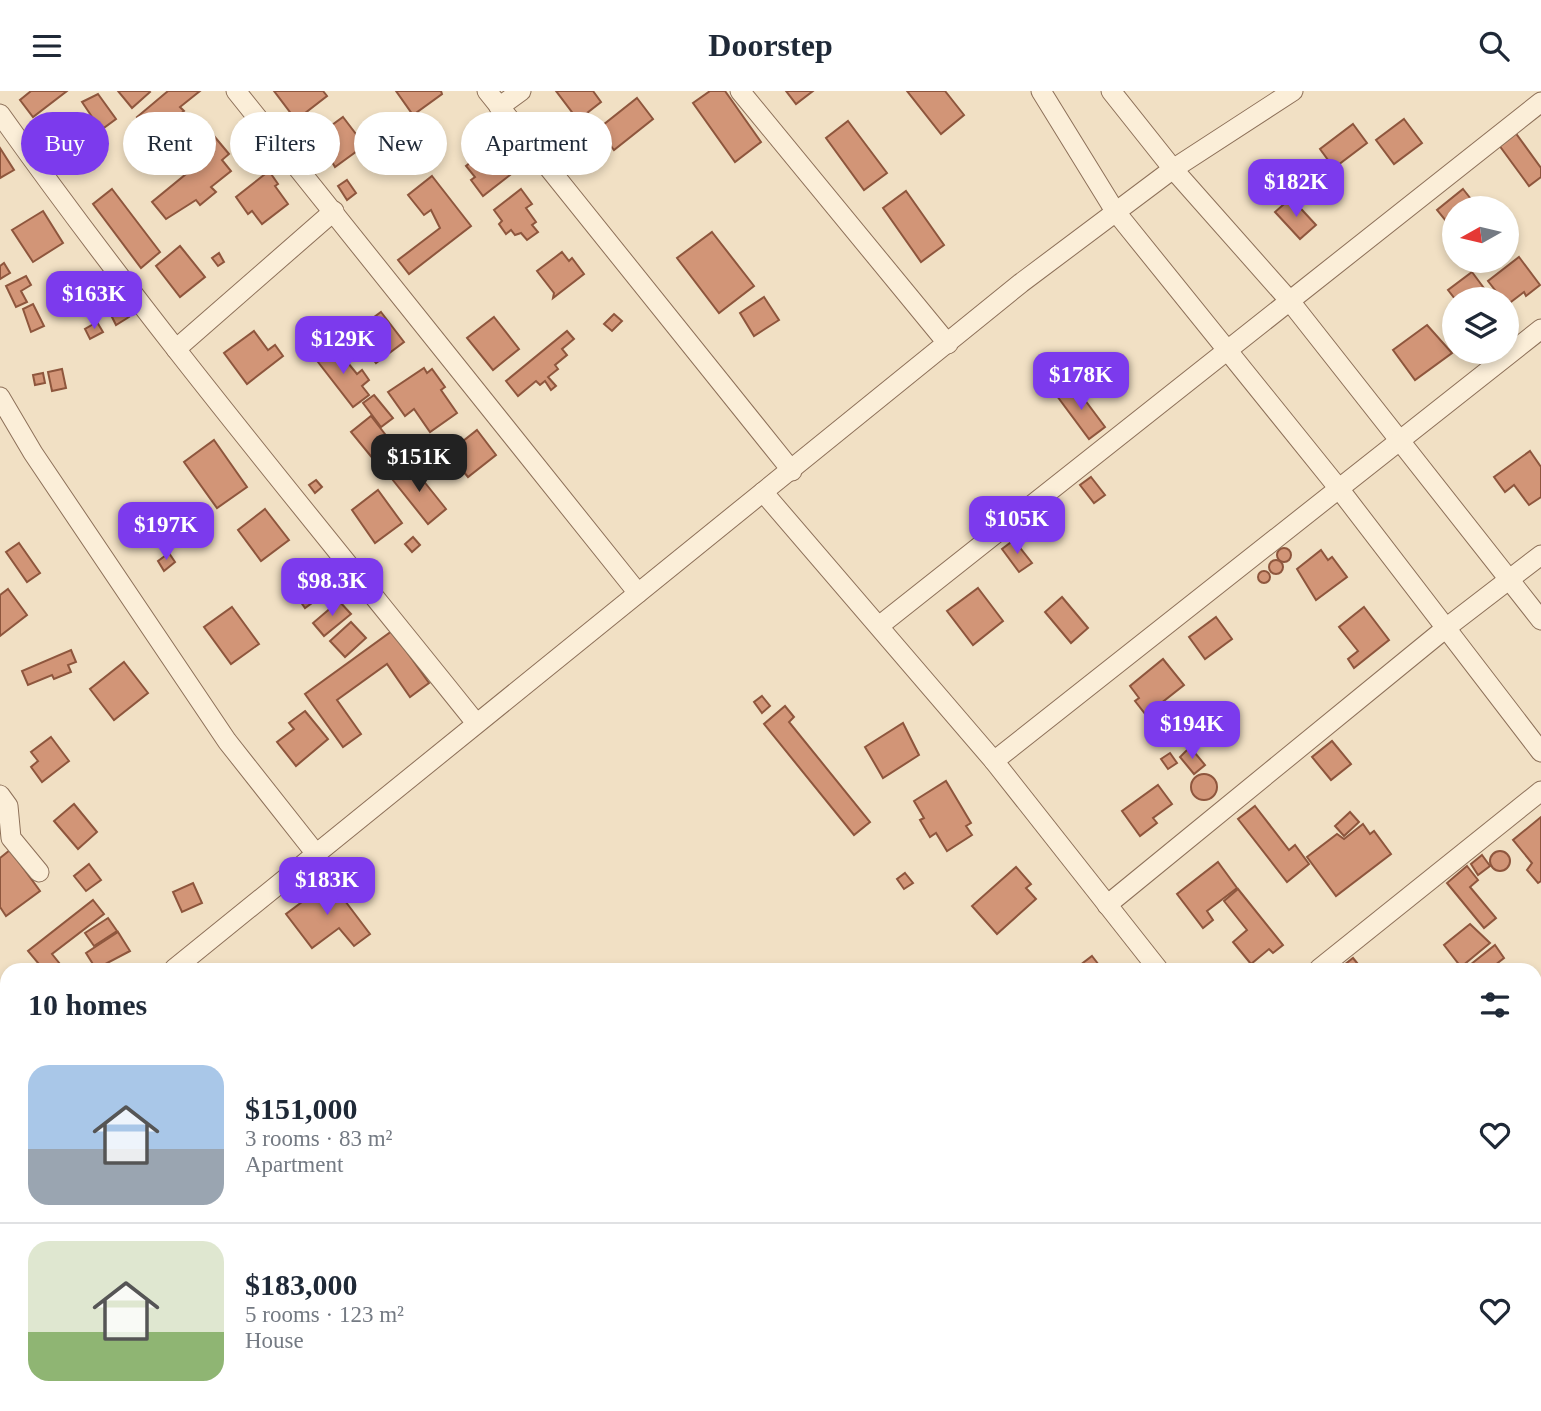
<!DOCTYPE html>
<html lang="en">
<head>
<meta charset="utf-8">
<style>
	:root { --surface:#fff; --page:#f6f6f7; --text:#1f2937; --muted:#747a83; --line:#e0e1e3; --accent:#7c3aed }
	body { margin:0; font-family:Georgia,serif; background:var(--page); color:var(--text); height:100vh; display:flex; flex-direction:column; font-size:26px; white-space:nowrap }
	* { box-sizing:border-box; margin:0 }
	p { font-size:23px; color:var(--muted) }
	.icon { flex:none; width:38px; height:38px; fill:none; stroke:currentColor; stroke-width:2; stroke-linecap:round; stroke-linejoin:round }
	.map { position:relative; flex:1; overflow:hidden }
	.drawer { position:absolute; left:0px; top:872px; width:1542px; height:450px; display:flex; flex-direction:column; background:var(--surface); border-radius:21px 21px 0 0; box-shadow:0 4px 10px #0003 }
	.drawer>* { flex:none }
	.guide { position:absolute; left:21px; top:21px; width:700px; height:63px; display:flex; gap:14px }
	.needle { width:46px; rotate:262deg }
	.fabs { position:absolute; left:1442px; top:105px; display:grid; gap:14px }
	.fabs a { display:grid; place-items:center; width:77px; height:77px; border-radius:50%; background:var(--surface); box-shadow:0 4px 10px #0003; font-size:35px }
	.price { position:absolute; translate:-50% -60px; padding:0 16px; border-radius:14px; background:var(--accent); color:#fff; font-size:23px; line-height:46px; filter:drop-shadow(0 2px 4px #0008) }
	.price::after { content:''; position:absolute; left:50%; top:42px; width:21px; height:16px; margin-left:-10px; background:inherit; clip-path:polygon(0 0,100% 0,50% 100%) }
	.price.active { background:#222; color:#fff }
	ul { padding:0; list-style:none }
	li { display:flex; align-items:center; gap:21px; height:175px; padding:0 28px }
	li+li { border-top:2px solid var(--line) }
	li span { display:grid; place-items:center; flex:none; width:196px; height:140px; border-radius:21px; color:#555 }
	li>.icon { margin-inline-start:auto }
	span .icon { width:84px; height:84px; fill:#fffc; stroke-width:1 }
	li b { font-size:30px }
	h2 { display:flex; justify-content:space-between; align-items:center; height:84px; padding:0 28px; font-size:30px }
	.pill { padding:0 24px; border-radius:32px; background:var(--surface); box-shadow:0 4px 10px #0003; font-size:24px; line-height:63px }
	.pill.active { background:var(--accent); color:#fff }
	header { display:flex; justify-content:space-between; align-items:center; height:91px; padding:0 28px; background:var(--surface); font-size:32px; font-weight:800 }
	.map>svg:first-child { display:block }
	.building { fill:#d29577; stroke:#8e563d; stroke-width:2 }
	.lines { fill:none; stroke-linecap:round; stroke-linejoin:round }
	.minor-casing { stroke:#8d7059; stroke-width:21 }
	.minor { stroke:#fbeed8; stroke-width:19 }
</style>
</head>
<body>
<header><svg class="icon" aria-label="menu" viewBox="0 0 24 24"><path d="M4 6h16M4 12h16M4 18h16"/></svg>Doorstep<svg class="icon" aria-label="search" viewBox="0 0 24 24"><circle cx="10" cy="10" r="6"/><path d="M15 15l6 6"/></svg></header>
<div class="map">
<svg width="1541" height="1320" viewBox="0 0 1541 1320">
	<rect width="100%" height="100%" fill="#f1e0c4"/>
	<g class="building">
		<path d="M31 0H67L33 26 20 9Z"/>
		<path d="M118 0H149L150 1 132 17Z"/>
		<path d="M168 0H200L180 16 184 20 165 35 162 31 150 41 137 26Z"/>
		<path d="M274 0H323L327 5 296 29Z"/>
		<path d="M396 0H441L442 3 413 24Z"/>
		<path d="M556 0H593L601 11 578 29Z"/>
		<path d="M710 0H725L761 51 735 71 693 12Z"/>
		<path d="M786 0H813L796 13Z"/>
		<path d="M907 0H945L964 24 941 43Z"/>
		<path d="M98 3 116 28 101 39 82 11Z"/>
		<path d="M637 7 653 28 614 59 598 38Z"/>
		<path d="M343 26 356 43 360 41 368 52 335 76 317 45Z"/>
		<path d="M1404 28 1422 52 1394 73 1376 49Z"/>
		<path d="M848 30 887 82 864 99 826 47Z"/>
		<path d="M1353 33 1367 52 1334 77 1320 58Z"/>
		<path d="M1512 37 1541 77V86L1529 95 1496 50Z"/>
		<path d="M214 45 229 63 222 69 231 80 211 96 216 101 200 114 196 109 166 128 152 111 214 60 207 51Z"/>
		<path d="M0 57 14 79 0 87Z"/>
		<path d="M489 57 510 84 483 105 471 89 475 86 466 75Z"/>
		<path d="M269 80 278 93 275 95 288 113 262 133 252 120 248 123 236 106Z"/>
		<path d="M432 85 471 135 409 183 398 169 440 137 431 119 424 124 408 104Z"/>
		<path d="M347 89 356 102 347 109 338 95Z"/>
		<path d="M112 98 160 161 141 177 93 113Z"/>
		<path d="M521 98 532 113 526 117 536 131 532 134 538 141 527 149 521 142 515 144 511 139 506 143 499 133 502 130 494 119Z"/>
		<path d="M1463 98 1478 117H1454V140L1437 119Z"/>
		<path d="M906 100 944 154 921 171 883 117Z"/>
		<path d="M1291 107 1316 134 1300 148 1275 121Z"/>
		<path d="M43 120 63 152 33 171 12 139Z"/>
		<path d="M712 141 754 195 719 222 677 167Z"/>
		<path d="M180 155 205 186 180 206 156 175Z"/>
		<path d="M562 161 569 170 572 167 584 183 553 207 554 202 537 180Z"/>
		<path d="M219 162 224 171 218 175 212 167Z"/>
		<path d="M1519 166 1540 194 1526 205 1524 201 1507 214V208H1502L1488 190Z"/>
		<path d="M4 172 10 182 0 188V175Z"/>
		<path d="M1472 181 1492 208H1455L1448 199Z"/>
		<path d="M26 185 31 194 21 200 27 211 16 216 6 195Z"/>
		<path d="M764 206 779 229 754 245 740 222Z"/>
		<path d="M33 213 44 235 31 241 23 218Z"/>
		<path d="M123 216 129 226 116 234 111 224Z"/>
		<path d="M381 221 404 251 376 272 363 255 360 258 350 244Z"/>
		<path d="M614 223 622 230 612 240 604 233Z"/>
		<path d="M494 226 519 258 493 279 467 247Z"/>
		<path d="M97 231 103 241 90 248 85 238Z"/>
		<path d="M1427 234 1452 262 1415 289 1393 259Z"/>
		<path d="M254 240 268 259 275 254 283 265 247 293 224 262Z"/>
		<path d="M567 240 574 248 562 258 567 264 555 274 558 278 548 286 556 295 551 299 545 290 540 294 536 290 518 305 506 290Z"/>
		<path d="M322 253 331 265 334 263 341 270 344 267 357 283 362 279 369 289 362 295 369 304 353 316 311 262Z"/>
		<path d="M424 277 427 282 432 278 445 296 441 299 457 322 430 341 414 318 405 325 388 301Z"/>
		<path d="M62 278 66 297 52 300 48 281Z"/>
		<path d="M43 282 45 292 35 294 33 284Z"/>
		<path d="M1073 293 1105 336 1089 348 1057 305Z"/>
		<path d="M374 304 393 327 381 336 363 312Z"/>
		<path d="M371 325 402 365 383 380 351 341Z"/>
		<path d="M477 339 496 364 468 386 448 362Z"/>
		<path d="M431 348 443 364 419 383 407 368Z"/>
		<path d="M214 349 247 396 217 417 184 371Z"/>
		<path d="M1530 360 1541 376V406L1529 414 1514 394 1505 401 1494 386Z"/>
		<path d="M410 373 446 418 428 433 392 388Z"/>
		<path d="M1091 386 1105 404 1094 412 1080 394Z"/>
		<path d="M316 389 322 396 315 402 309 394Z"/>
		<path d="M378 399 402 432 375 452 352 419Z"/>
		<path d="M265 418 289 449 261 470 238 439Z"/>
		<path d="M413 446 420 454 412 461 405 453Z"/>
		<path d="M1014 449 1032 472 1019 481 1002 458Z"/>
		<path d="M19 452 40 482 27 491 6 461Z"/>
		<circle cx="1284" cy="464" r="7"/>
		<path d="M1321 459 1328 469 1332 466 1347 486 1316 509 1297 478Z"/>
		<path d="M169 462 175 471 164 480 158 470Z"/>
		<circle cx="1276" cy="476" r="7"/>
		<path d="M312 473 330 499 305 517 287 491Z"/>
		<circle cx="1264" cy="486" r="6"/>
		<path d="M978 497 1003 530 973 554 947 520Z"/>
		<path d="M8 498 27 524 0 545V504Z"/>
		<path d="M1062 506 1088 537 1071 552 1045 521Z"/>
		<path d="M339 510 351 523 324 545 313 532Z"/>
		<path d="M232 516 259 553 231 573 204 536Z"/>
		<path d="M1364 516 1389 549 1354 577 1348 568 1358 560 1339 536Z"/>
		<path d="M1216 526 1232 548 1205 568 1189 546Z"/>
		<path d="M351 531 366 547 345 566 330 550Z"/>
		<path d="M392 540 429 592 410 606 387 573 337 609 361 643 343 656 305 603Z"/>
		<path d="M71 559 76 571 68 574 71 581 54 588 52 584 28 594 22 580Z"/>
		<path d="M1163 568 1184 594 1146 624 1135 610 1139 607 1130 595Z"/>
		<path d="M124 571 148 602 114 629 90 598Z"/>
		<path d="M762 605 770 615 762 622 754 611Z"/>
		<path d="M785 615 794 626 789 631 870 731 854 744 764 633Z"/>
		<path d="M305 620 328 648 296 675 277 651 294 638 289 632Z"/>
		<path d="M903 632 919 664 883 687 865 656Z"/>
		<path d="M51 646 69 670 42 691 31 676 38 670 31 661Z"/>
		<path d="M1332 650 1351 673 1331 689 1312 666Z"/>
		<path d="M1190 656 1205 674 1194 683 1180 666Z"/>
		<path d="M1170 662 1177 672 1168 678 1161 668Z"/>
		<circle cx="1204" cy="696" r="13"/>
		<path d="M946 690 971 732 966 735 972 744 947 760 936 742 930 746 920 729 924 727 914 710Z"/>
		<path d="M1158 694 1172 713 1153 727 1157 732 1140 745 1122 720Z"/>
		<path d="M74 713 97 741 78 758 54 730Z"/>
		<path d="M1255 715 1289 759 1295 754 1309 773 1287 791 1238 728Z"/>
		<path d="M1350 721 1359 731 1344 745 1335 735Z"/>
		<path d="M1541 726V790L1538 792 1527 779 1532 772 1513 749Z"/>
		<path d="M1363 733 1370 743 1374 740 1391 763 1336 805 1307 766 1337 743 1344 748Z"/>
		<path d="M10 759 40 800 6 825 0 816V767Z"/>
		<circle cx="1500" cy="770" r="10"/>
		<path d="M1482 764 1490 775 1478 784 1471 773Z"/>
		<path d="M1218 771 1237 797 1207 820 1213 829 1203 837 1177 803Z"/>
		<path d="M89 773 101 789 86 800 74 785Z"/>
		<path d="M1467 775 1478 789 1470 796 1496 827 1484 837 1447 792Z"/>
		<path d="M1016 776 1031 793 1026 797 1036 808 997 843 972 815Z"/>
		<path d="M905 782 913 792 904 798 897 788Z"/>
		<path d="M330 790 370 843 354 855 339 837 312 857 286 823Z"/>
		<path d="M193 792 202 812 182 821 173 801Z"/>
		<path d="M1238 798 1283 854 1273 862 1269 858 1251 873 1233 851 1247 839 1224 810Z"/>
		<path d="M93 809 104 823 52 863 64 878H43L28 860Z"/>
		<path d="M108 827 117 840 94 855 85 842Z"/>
		<path d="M1470 833 1490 852 1461 876 1444 854Z"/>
		<path d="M118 841 130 860 96 878 86 862Z"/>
		<path d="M1495 854 1504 867 1490 878H1465Z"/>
		<path d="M1092 865 1102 878H1075Z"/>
		<path d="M1353 867 1362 878H1339Z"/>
		<path d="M1541 1224V1282L1535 1273V1228Z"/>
		<rect x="893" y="1314" width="40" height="6"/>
		<path d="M1388 1314H1418L1411 1320H1384Z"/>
	</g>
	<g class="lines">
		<defs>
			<g id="minor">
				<path d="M236 0 638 502"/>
				<path d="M487 0 792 380"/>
				<path d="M740 0 948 253"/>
				<path d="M1041 0 1115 120 1340 399 1541 661"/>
				<path d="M1111 0 1173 78 1289 209 1541 529"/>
				<path d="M499 16 521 0"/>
				<path d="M0 23C149 233 315 431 476 632"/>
				<path d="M176 258 334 120"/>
				<path d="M0 306 33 362 227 650 317 764"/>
				<path d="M763 401 994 670 1158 878"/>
				<path d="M879 535 1541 11"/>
				<path d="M994 670 1541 238"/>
				<path d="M0 704 8 715 11 747 39 781"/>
				<path d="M1107 814 1446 537 1541 464"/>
				<path d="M174 878 1021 192 1173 78 1293 0"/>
				<path d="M1319 878 1541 700"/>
				<path d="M1535 966 1541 961"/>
				<path d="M0 1019 7 1014"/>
				<path d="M1535 1205 1541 1201"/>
				<path d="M1502 1314 1507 1320"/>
			</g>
		</defs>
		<use href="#minor" class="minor-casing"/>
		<use href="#minor" class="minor"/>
	</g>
</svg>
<div class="fabs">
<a><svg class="needle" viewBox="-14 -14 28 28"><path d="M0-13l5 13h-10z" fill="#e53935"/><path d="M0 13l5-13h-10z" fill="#747a83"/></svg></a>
<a><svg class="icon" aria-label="layers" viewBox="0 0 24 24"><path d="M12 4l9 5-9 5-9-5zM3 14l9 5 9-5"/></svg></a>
</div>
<b class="price" style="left:1296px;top:128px">$182K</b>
<b class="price" style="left:94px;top:240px">$163K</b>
<b class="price" style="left:343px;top:285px">$129K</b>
<b class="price" style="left:1081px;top:321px">$178K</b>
<b class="price active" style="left:419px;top:403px">$151K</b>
<b class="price" style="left:1017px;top:465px">$105K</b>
<b class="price" style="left:166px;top:471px">$197K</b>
<b class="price" style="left:332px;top:527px">$98.3K</b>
<b class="price" style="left:1192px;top:670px">$194K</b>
<b class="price" style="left:327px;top:826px">$183K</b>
<div class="guide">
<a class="pill active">Buy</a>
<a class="pill">Rent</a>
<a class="pill">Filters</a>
<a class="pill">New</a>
<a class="pill">Apartment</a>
</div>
<section class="drawer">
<h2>10 homes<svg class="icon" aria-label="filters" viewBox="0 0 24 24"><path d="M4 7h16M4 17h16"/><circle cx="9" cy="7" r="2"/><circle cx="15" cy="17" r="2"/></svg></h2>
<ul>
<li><span style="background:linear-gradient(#a9c7e8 60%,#9aa5b1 0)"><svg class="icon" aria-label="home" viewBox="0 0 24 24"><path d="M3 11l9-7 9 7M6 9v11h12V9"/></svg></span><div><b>$151,000</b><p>3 rooms · 83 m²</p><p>Apartment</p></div><svg class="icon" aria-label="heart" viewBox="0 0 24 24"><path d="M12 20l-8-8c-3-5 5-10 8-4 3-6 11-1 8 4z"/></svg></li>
<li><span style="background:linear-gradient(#dfe7d0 65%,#8fb573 0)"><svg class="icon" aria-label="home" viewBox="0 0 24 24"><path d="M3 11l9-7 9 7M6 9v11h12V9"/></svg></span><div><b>$183,000</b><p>5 rooms · 123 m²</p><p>House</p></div><svg class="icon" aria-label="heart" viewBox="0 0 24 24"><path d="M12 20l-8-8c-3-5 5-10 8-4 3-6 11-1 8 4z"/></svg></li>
</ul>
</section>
</div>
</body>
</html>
